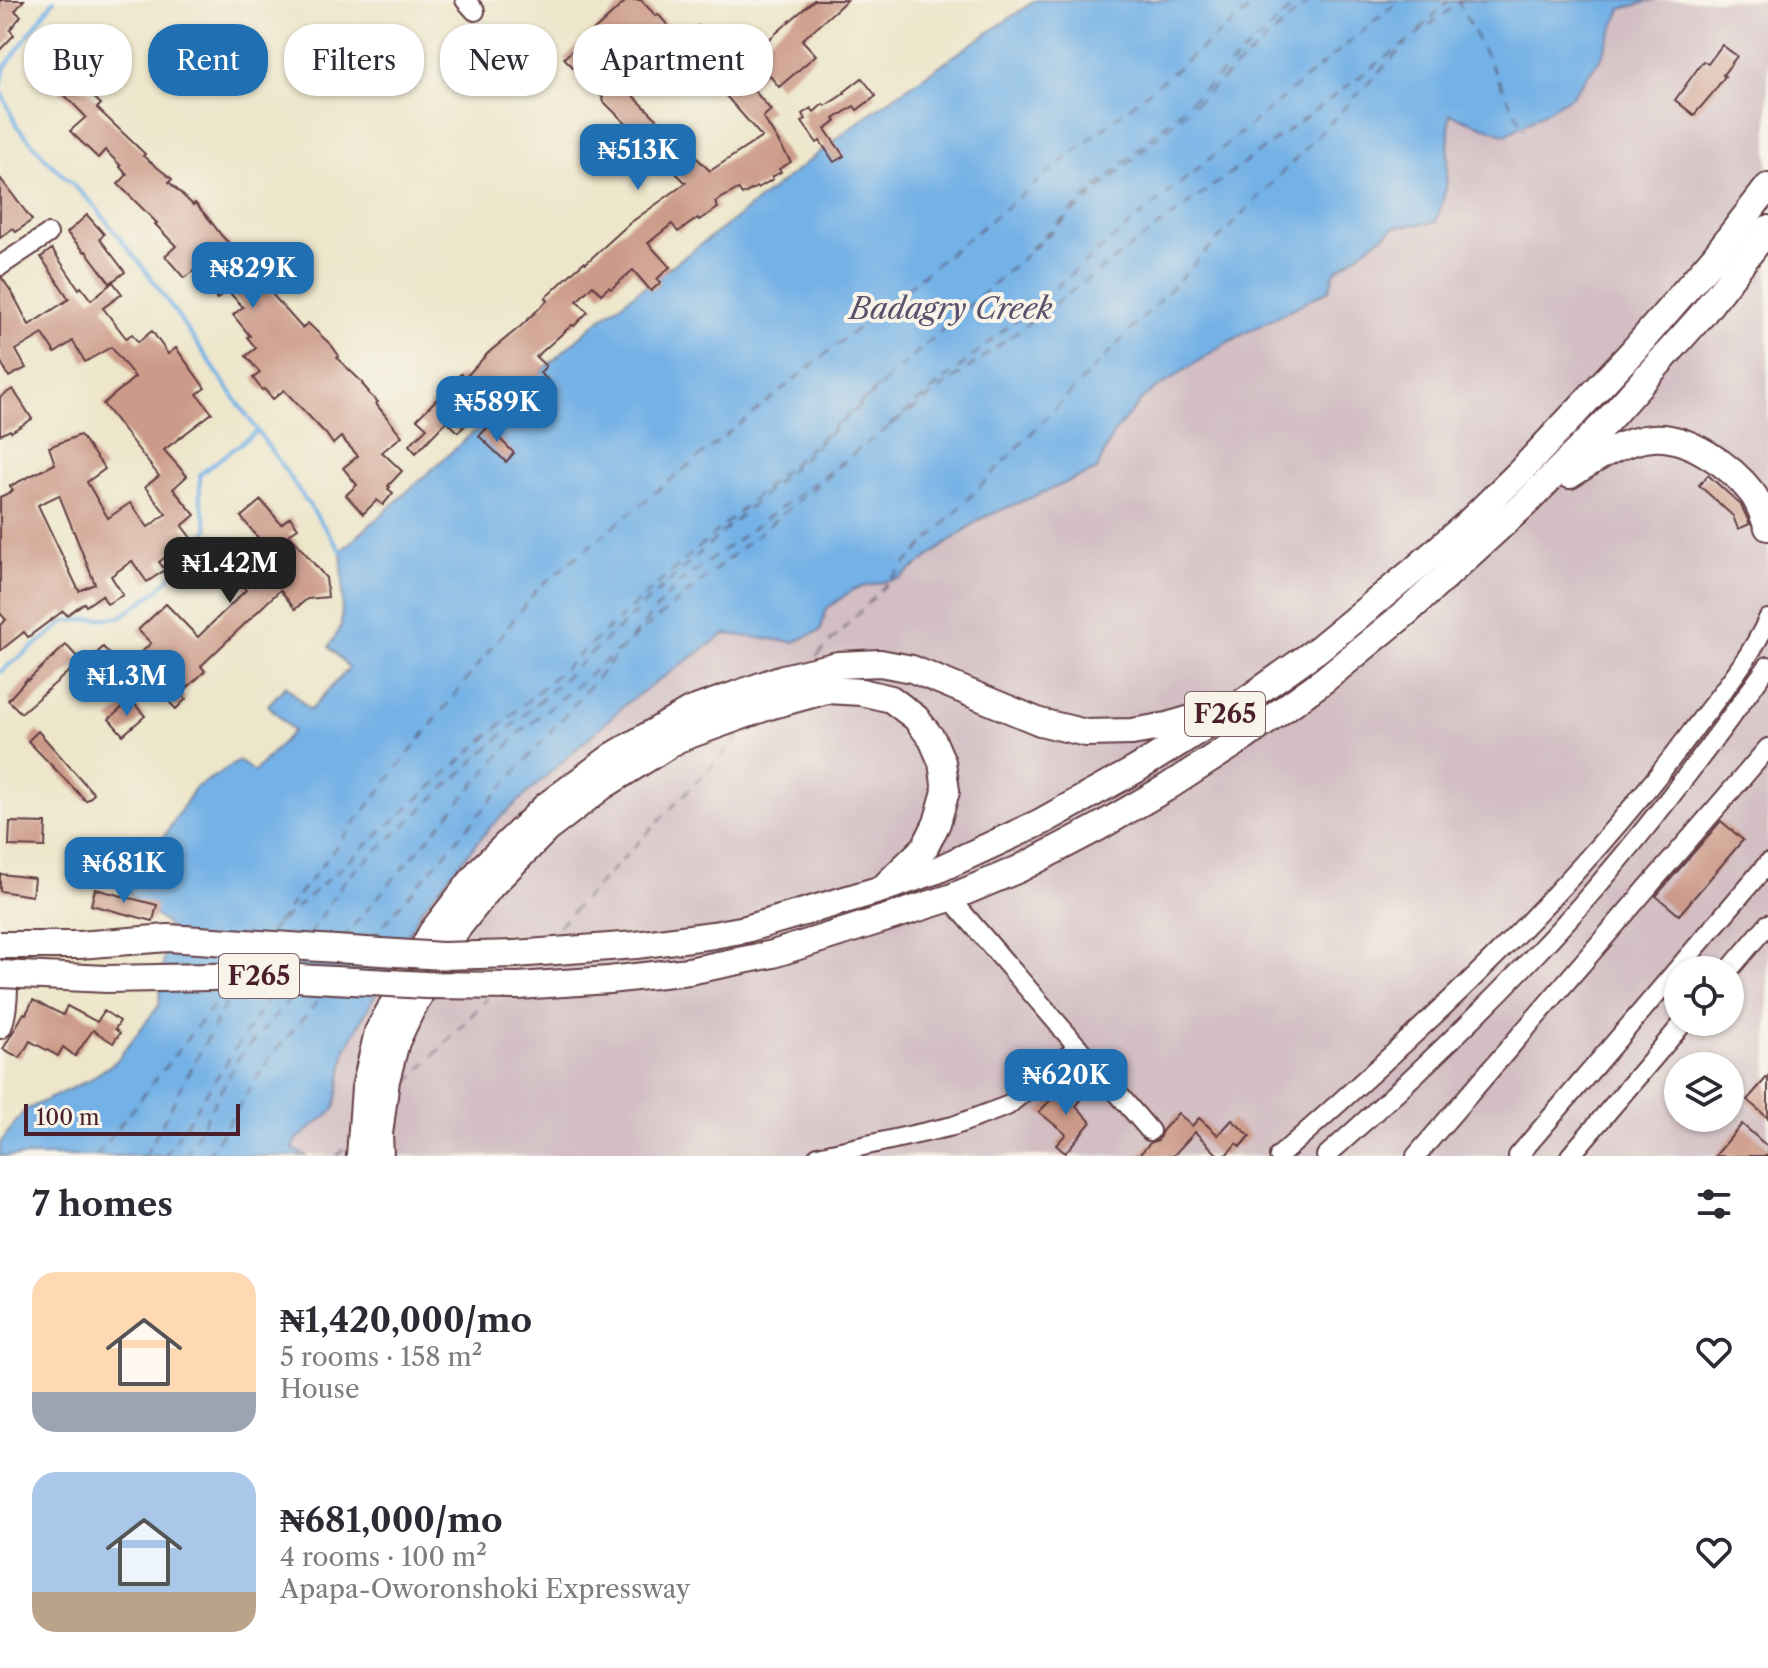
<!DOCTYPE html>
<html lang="en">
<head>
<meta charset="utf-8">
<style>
	:root { --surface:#fff; --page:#f2f2f3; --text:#2b2b33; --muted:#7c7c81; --accent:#1f6fb2 }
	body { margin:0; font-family:"Libre Caslon Text",serif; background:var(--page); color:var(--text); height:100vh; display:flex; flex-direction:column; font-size:30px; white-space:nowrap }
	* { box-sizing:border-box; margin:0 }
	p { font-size:26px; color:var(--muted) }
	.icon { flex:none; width:44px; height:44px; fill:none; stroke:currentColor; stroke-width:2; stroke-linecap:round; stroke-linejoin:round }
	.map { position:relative; height:1156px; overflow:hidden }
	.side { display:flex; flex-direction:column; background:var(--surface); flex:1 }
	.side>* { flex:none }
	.guide { position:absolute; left:24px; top:24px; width:800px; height:72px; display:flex; gap:16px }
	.fabs { position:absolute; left:1664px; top:956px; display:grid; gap:16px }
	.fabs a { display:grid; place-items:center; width:80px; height:80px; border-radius:50%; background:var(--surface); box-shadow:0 2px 6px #0004; font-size:40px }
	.scale { position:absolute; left:24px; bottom:20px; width:216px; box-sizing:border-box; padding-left:8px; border:4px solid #4a1f2b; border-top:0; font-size:22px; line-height:28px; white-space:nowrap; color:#4a1f2b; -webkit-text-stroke:6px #f7f3e8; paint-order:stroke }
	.price { position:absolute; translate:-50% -68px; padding:0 18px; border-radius:16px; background:var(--accent); color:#fff; font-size:26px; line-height:52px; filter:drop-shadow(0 2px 4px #0008) }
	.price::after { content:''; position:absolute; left:50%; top:48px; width:24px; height:18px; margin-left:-12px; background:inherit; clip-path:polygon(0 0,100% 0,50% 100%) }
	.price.current { background:#222; color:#fff }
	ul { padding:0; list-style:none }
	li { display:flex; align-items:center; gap:24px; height:200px; padding:0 32px }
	li span { display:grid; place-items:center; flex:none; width:224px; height:160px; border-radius:24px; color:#555 }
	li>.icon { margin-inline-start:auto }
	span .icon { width:96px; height:96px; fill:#fffc; stroke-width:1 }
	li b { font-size:34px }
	h2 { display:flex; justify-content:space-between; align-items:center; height:96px; padding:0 32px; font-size:34px }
	.tag { padding:0 28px; border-radius:32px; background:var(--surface); box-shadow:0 2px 6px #0004; font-size:28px; line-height:72px }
	.tag.current { background:var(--accent); color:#fff }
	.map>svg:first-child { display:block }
	.industrial { fill:#d2bec3; fill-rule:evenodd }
	.water { fill:#73b1e6; stroke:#5e6888; stroke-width:2 }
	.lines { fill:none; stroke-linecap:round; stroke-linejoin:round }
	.stream { stroke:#73b1e6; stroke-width:4 }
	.ferry { stroke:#58526c; stroke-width:2; stroke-dasharray:10 8; stroke-linecap:butt }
	.building { fill:#cc9a88; fill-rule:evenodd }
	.minor-casing { stroke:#623d43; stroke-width:22 }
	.major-casing { stroke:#623d43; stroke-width:26 }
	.highway-casing { stroke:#623d43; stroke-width:30 }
	.minor { stroke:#fff; stroke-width:18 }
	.major { stroke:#fff; stroke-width:22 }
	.highway { stroke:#fff; stroke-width:26 }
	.highway-bridge-casing { stroke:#623d43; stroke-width:30; stroke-linecap:butt }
	.highway-bridge { stroke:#fff; stroke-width:26 }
	.labels { text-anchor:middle; stroke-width:8; stroke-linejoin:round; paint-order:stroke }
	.shield { fill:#f7f3e8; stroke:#7e5f64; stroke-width:2 }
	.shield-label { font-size:26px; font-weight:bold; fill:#4a1f2b }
	.water-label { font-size:30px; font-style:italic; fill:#58526c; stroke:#f7f3e8 }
</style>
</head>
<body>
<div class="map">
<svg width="1768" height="1156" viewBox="0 0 1768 1156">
	<rect width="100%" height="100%" fill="#f7f3e8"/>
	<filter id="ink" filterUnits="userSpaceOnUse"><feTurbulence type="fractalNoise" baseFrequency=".0125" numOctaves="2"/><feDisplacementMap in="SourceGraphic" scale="16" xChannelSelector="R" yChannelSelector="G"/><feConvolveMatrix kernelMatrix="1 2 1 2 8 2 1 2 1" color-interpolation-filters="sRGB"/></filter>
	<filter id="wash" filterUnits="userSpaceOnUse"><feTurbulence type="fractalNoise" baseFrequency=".006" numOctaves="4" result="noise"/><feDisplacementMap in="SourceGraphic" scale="32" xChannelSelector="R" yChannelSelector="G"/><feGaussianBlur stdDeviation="1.8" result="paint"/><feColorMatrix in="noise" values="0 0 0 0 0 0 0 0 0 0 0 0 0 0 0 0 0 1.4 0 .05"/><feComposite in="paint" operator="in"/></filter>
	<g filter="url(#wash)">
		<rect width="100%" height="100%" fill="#ede6ca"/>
		<path class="industrial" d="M1599 0H1768V1156H307L293 1149 296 1139 335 1109 346 1049 421 910 489 828 628 702 725 634 792 642 827 608 851 591 900 548 1143 399 1450 113ZM1678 970H1730V1022H1678ZM1678 1066H1730V1118H1678Z"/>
		<path class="water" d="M1036 0H1655L1621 9 1602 56 1572 96 1506 135 1450 114 1446 188 1436 222 1395 227 1335 271 1329 290 1226 343 1145 396 1112 435 1097 470 980 519 900 578 854 589 827 608 820 631 794 642 725 634 628 702 489 828 421 910 346 1049 335 1109 296 1140 293 1149 307 1156H0V1143L25 1110 89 1080 116 1061 159 1005 167 925 128 893 195 788 239 761 254 772 293 731 268 705 286 686 310 710 349 668 329 647 341 626 343 580 341 551 595 323 732 221 866 116Z"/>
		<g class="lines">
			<g class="stream">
				<path d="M54 0 5 67 0 89 17 126 49 162 94 205 152 279 341 551"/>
				<path d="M0 672 67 621 120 617 157 591 191 554 208 529 200 498V474L256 432"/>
			</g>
			<g class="ferry">
				<path d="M1457 0 1524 129"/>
				<path d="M1419 31 1449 0"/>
				<path d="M1030 249 1301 0"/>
				<path d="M889 426 1400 0"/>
				<path d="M630 641 853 455"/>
				<path d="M817 656 1406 44"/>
				<path d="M276 924 538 588 1261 0"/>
				<path d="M268 933 1311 0"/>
				<path d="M310 934 345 880 890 378"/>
				<path d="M372 938 678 584 1463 0"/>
				<path d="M342 939 518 734 619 650"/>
				<path d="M546 939 749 727"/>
				<path d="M244 965 253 955"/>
				<path d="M396 1095 488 998"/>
				<path d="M96 1156 226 989"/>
				<path d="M145 1156 234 988"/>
				<path d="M165 1156 274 990"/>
				<path d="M186 1156 237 1060 299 989"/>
				<path d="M207 1156 272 1055 326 992"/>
				<path d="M337 1156 350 1142"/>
			</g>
		</g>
		<g id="blocks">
			<g class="building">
				<path d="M0 0H24L15 11 21 16 10 30 14 35 0 50Z"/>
				<path d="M627 0H641L656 16 658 14 670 28 615 78 710 171 762 137 679 42 698 26 735 69 814 0H847L802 40 816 55 779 87 766 71 750 86 771 110 763 117 791 162 779 169 781 172 772 177 773 179 758 188 757 187 742 195 738 189 715 202 718 208 699 220 698 218 678 232 672 224 648 243 670 267 657 279 661 282 651 291 633 270 611 289 609 287 601 294 593 285 577 301 588 312 574 326 572 325 536 357 546 366 540 373 549 381 540 391 547 397 529 420 495 387 470 413 474 417 458 432 447 421 416 453 409 445 427 428 417 419 430 406 461 374 465 378 488 353 521 326 548 300 545 298 576 269 584 262 586 263 630 223 686 183 602 100 603 98 564 58Z"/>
				<path d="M1722 45 1737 56 1723 75 1725 76 1712 94 1694 115 1675 100 1703 61 1708 64Z"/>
				<path d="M63 69 84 91 85 89 101 104 97 108 145 154 143 156 172 179 169 182 193 205 195 203 209 219 222 236 266 283 264 285 302 328 308 323 332 346 339 356 337 358 363 383 362 384 369 392 368 393 378 402 376 404 402 436 382 452 402 471 388 486 390 487 388 489 393 493 383 505 377 500 363 514 346 495 357 485 343 468 358 456 341 437 333 444 326 434 284 390 273 399 264 389 262 390 253 378 260 373 246 356 256 348 247 337 250 336 233 315 243 307 227 290 217 299 193 271 184 278 165 256 176 246 155 224 157 223 118 184 127 175 120 167 121 166 105 150 98 158 70 131 86 117 51 81Z"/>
				<path d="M862 78 876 96 857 110 854 106 834 119 836 121 825 129 844 156 834 162 820 141 817 143 802 122 806 119 802 114 811 108 814 112 823 104 825 106 845 93 844 92Z"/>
				<path d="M0 178 32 220 16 232 13 228 0 238Z"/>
				<path d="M87 215 104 234 100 239 125 272 110 283 86 251 85 252 67 233Z"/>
				<path d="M52 249 79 289 81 287 91 300 113 282 122 294 103 308 126 338 132 334 138 342 152 331 168 354 176 348 205 388 197 394 212 413 164 450 187 476 173 489 195 515 182 526 191 538 159 562 165 570 147 582 132 561 111 576 123 595 107 604 102 595 86 606 84 603 67 615 63 611 28 637 24 632 0 651V625L6 620 0 613V497L13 491 10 486 55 464 49 447 80 435 105 469 87 482 108 518 130 503 148 527 166 514 145 487 159 476 103 404 135 377 111 347 85 362 73 341 55 353 43 334 16 350 26 368 9 377 0 360V278H2L13 294 29 325 69 299 41 257ZM59 495 95 584 79 591 38 505Z"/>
				<path d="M13 389 32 419 11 432 10 430 0 435V397Z"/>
				<path d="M488 427 514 453 506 462 479 436Z"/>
				<path d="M1708 475 1741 505 1750 524 1738 529 1733 516 1699 485Z"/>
				<path d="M261 500 281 524 290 517 298 528 289 534 326 578 328 597 307 599 295 609 280 590 201 666 205 671 181 694 186 699 176 709 131 663 151 643 138 630 166 604 198 637 246 590 214 557 229 542 248 561 264 545 241 517Z"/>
				<path d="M66 645 81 661 21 713 8 700 27 679 28 680Z"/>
				<path d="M103 647 118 662 100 680 85 666Z"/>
				<path d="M131 700 145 716 123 735 109 719Z"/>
				<path d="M38 731 94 794 86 801 28 741Z"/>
				<path d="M1721 821 1743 840 1679 915 1656 896Z"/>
				<path d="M10 822 46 823 45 847 9 846Z"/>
				<path d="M0 874 34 878 32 896 0 891Z"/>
				<path d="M95 889 157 905 153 921 91 905Z"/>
				<path d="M33 1000 63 1015 67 1006 97 1022 104 1011 120 1021 115 1029 120 1033 113 1043 93 1030 75 1056 63 1047 58 1056 30 1041 20 1058 3 1049 24 1013 26 1014Z"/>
				<path d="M1768 1076V1118L1747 1100Z"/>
				<path d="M1065 1085 1081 1100 1076 1106 1091 1122 1065 1153 1056 1145 1066 1134 1039 1112Z"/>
				<path d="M1178 1113 1192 1126 1199 1118 1218 1135 1232 1120 1250 1136 1240 1147 1237 1143 1225 1156H1219L1195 1132 1173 1156H1138L1150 1143 1158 1140 1162 1131Z"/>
				<path d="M1742 1124 1768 1147V1156H1715Z"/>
			</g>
		</g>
	</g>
	<g filter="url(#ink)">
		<use href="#blocks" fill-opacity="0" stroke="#623d43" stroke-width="2"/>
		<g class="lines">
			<defs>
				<g id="minor">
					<path d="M465 0 475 11"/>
					<path d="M0 266 48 234"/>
					<path d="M950 898 1150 1131"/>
					<path d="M1729 970 1768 924"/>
					<path d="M818 1156 953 1126 1007 1106 1078 1047"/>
					<path d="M1279 1156C1426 1027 1572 892 1690 734 1716 699 1750 660 1768 619"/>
					<path d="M1326 1156C1399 1091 1469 1025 1536 954 1621 865 1696 765 1768 666"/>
					<path d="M1416 1156 1768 748"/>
					<path d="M1518 1156 1768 863"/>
					<path d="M1570 1156 1684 1022"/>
				</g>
				<path id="major" d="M0 949C9 968 7 1008 0 1027"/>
				<g id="highway">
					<path d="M1570 475C1595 459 1623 440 1653 438 1688 435 1732 467 1752 493 1760 503 1763 516 1768 527"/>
					<path d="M515 954 636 945 713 935 746 929 882 889 937 870 1041 822 1135 770 1239 705 1317 650 1412 572 1468 523 1519 473 1632 352 1715 256 1768 187"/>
					<path d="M518 986 609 980 689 971 773 954 950 898 1019 869 1097 828 1166 788 1245 737 1324 680 1407 612 1526 503 1609 419 1701 316 1768 229"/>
					<path d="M360 1156 365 1088 378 1032 432 932 481 869 546 806 613 756 690 711 783 678 838 665 880 663 912 669 1040 722 1086 733 1132 732 1167 726 1205 715"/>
					<path d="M380 1156 379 1134 386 1080 396 1042 410 1012 456 930 491 886 546 830 603 786 678 739 769 706 827 690 861 692 891 699 916 718 932 739 942 762 946 791 937 823 925 847 888 883"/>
				</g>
			</defs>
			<use href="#minor" class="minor-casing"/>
			<use href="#major" class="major-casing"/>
			<use href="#highway" class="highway-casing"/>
			<use href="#minor" class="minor"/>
			<use href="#major" class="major"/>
			<use href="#highway" class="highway"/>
			<defs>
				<g id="highway-bridge">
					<path d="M0 945H79L168 938 442 956 515 954"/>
					<path d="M0 974 107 979 261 976 426 985 518 986"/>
				</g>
			</defs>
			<use href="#highway-bridge" class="highway-bridge-casing"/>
			<use href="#highway-bridge" class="highway-bridge"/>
		</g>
	</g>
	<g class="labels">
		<g class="shield">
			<rect x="1185" y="692" width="80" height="44" rx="6"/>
			<rect x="219" y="954" width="80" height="44" rx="6"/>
		</g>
		<g class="shield-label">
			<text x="1225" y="723">F265</text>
			<text x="259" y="985">F265</text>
		</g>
		<g class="water-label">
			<text x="951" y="319">Badagry Creek</text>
		</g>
	</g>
</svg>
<div class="fabs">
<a><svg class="icon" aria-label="locate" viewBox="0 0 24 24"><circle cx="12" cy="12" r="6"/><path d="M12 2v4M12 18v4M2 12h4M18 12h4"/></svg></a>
<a><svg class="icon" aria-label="layers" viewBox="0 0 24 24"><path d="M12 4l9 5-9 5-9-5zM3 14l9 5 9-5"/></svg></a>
</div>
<div class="scale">100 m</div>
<b class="price" style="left:638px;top:192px">₦513K</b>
<b class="price" style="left:253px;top:310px">₦829K</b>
<b class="price" style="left:497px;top:444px">₦589K</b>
<b class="price current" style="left:230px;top:605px">₦1.42M</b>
<b class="price" style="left:127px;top:718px">₦1.3M</b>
<b class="price" style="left:124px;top:905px">₦681K</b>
<b class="price" style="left:1066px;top:1117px">₦620K</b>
<div class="guide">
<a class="tag">Buy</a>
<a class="tag current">Rent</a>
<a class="tag">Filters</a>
<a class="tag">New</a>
<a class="tag">Apartment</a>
</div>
</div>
<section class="side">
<h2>7 homes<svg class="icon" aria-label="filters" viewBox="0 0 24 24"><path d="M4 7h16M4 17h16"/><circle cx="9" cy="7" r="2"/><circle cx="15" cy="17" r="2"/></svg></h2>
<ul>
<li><span style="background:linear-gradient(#ffd9b3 75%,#9aa5b1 0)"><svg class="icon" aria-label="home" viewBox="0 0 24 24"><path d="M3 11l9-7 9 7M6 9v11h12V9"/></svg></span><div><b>₦1,420,000/mo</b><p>5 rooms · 158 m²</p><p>House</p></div><svg class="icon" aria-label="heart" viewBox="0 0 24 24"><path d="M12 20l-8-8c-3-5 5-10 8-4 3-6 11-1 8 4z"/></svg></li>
<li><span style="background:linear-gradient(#a9c7e8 75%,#b9a48a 0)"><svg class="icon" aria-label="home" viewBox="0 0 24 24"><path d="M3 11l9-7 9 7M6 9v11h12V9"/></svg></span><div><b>₦681,000/mo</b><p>4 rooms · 100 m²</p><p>Apapa-Oworonshoki Expressway</p></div><svg class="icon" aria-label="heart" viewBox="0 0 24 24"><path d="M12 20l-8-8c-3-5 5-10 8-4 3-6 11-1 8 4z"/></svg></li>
</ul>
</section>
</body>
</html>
